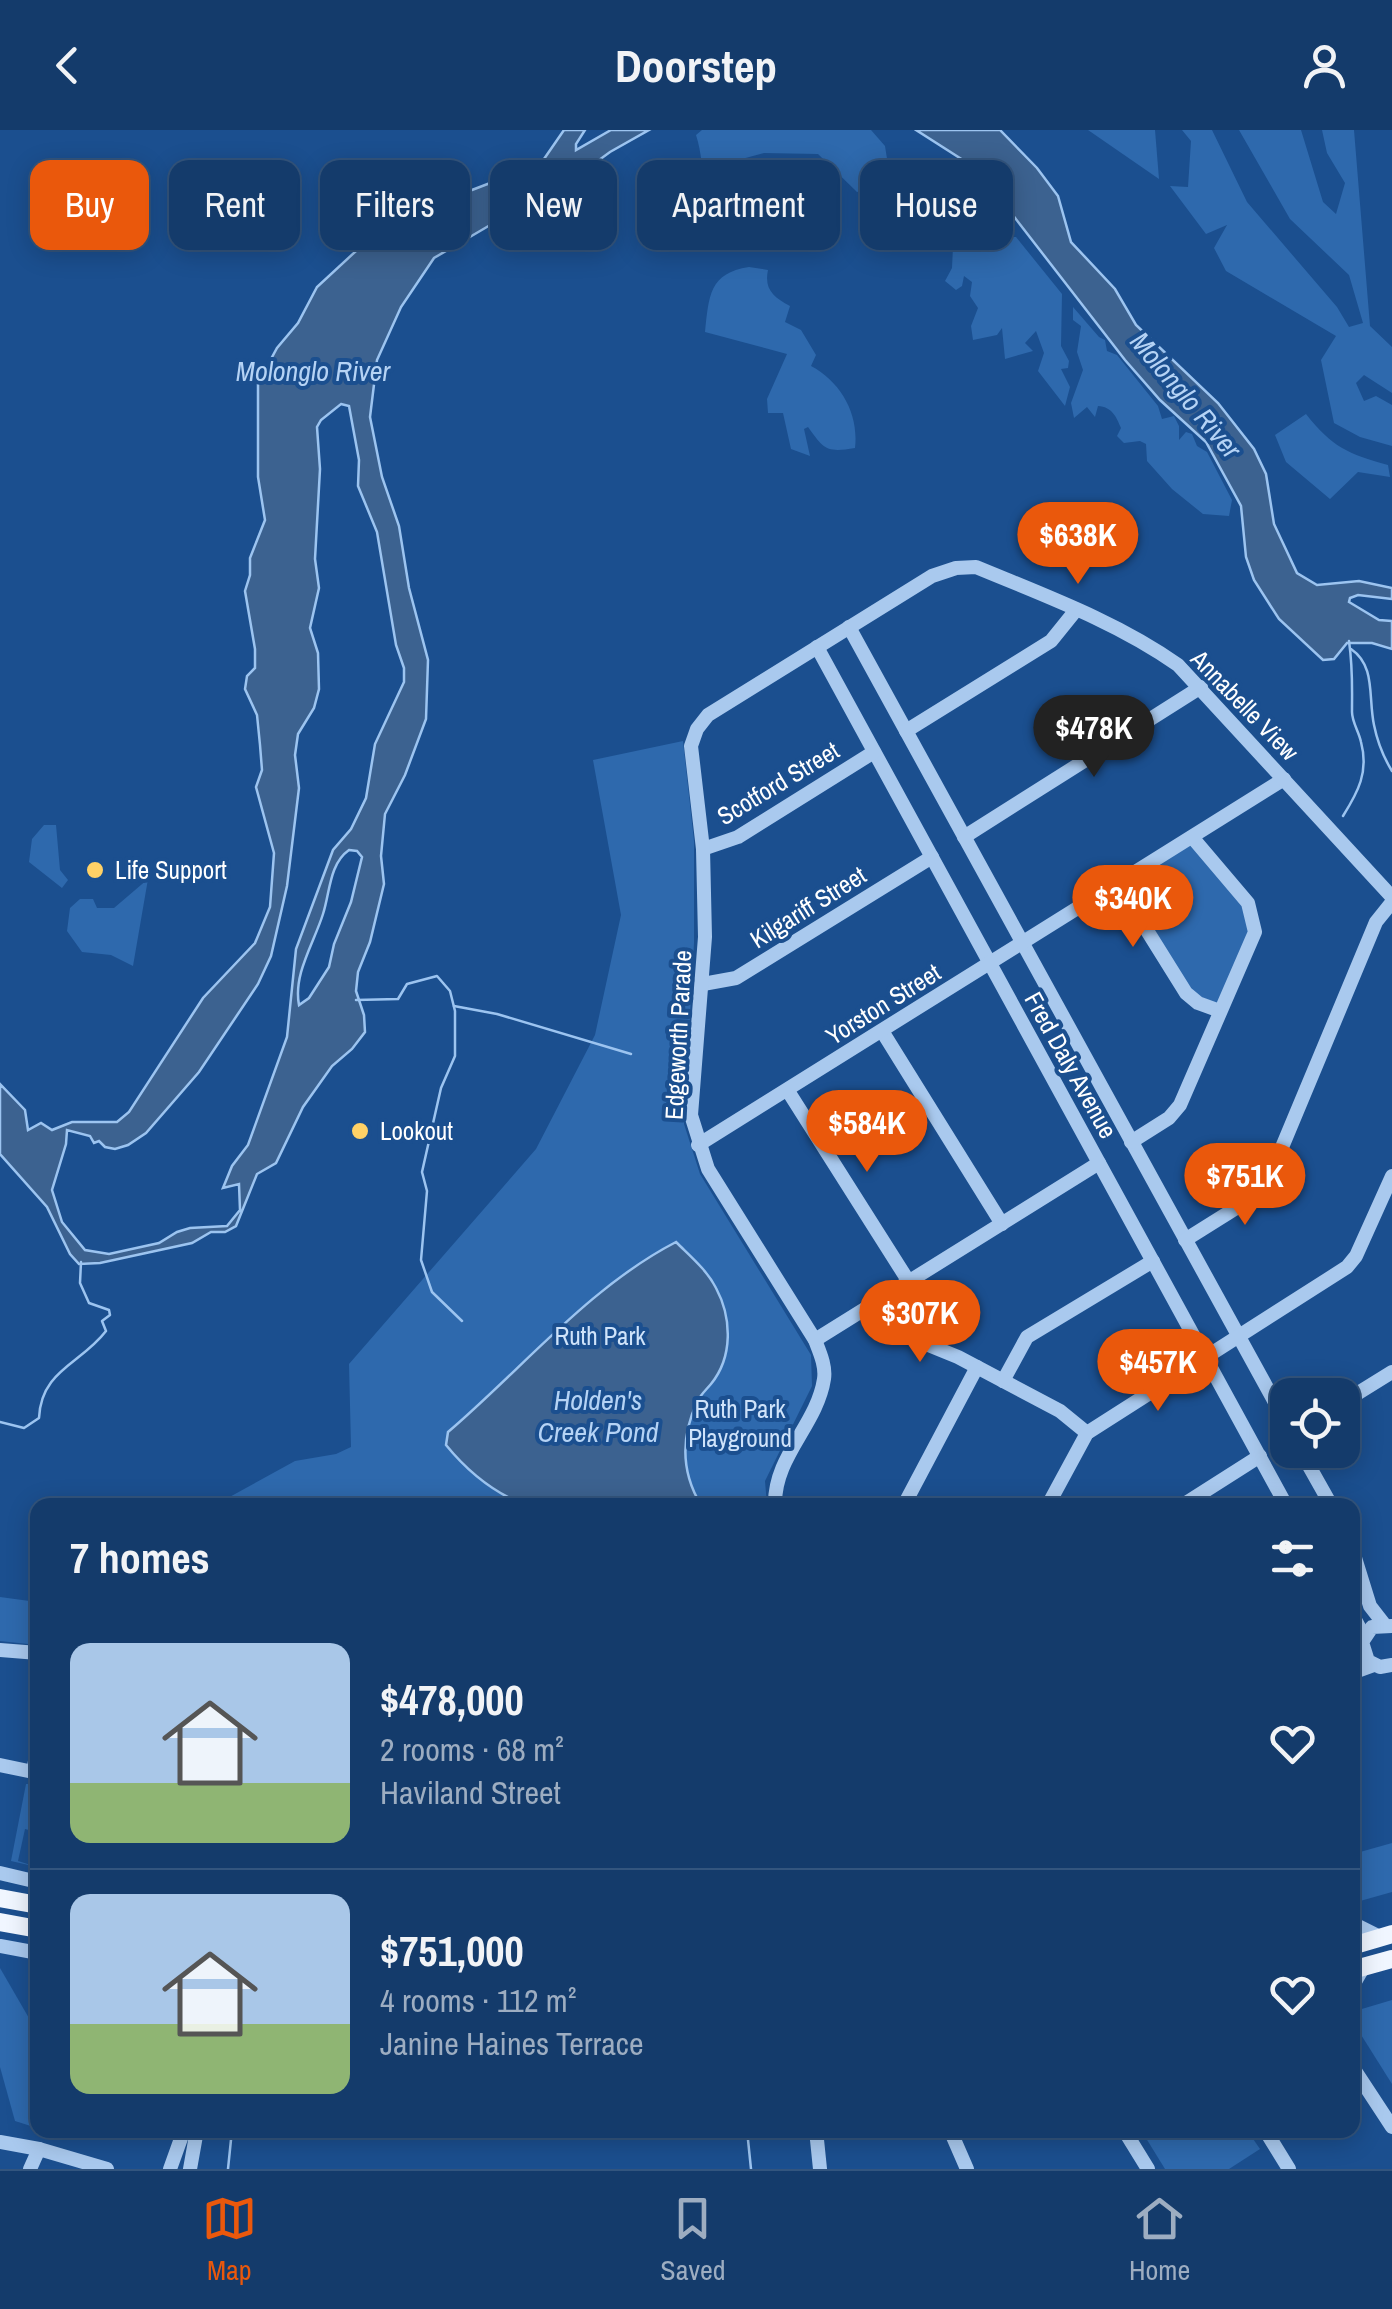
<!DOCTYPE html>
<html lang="en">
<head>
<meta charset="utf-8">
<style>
	:root { --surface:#143b6b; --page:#1d4271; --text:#f1f3f6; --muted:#9dadc1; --line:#33557e; --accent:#ea580c }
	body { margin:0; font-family:"Archivo Narrow",sans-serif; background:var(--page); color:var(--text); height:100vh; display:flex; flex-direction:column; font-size:38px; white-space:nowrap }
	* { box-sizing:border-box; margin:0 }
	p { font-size:32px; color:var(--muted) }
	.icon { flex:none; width:55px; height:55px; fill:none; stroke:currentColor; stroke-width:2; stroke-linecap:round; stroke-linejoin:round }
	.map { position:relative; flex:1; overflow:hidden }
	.drawer { position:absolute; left:30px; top:1368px; width:1330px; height:640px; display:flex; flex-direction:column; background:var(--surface); border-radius:20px; box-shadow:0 5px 25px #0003,0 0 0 2px var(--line) }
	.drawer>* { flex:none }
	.guide { position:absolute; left:30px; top:30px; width:1332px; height:90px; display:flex; gap:20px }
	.fabs { position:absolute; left:1270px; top:1248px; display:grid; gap:20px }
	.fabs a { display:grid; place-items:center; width:90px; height:90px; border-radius:20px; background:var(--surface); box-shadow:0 5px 25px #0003,0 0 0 2px var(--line); font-size:50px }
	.price { position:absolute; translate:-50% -85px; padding:0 22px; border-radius:35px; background:var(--accent); color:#fff; font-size:32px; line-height:65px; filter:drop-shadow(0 2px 5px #0008) }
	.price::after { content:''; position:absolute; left:50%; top:60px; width:30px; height:22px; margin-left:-15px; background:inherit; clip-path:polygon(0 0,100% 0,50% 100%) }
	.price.selected { background:#222; color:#fff }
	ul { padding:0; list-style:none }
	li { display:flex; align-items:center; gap:30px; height:250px; padding:0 40px }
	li+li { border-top:2px solid var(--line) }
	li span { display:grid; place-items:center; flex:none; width:280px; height:200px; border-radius:20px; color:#555 }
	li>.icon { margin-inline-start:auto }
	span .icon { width:120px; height:120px; fill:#fffc; stroke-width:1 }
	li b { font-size:42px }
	h2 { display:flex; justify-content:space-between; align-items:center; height:120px; padding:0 40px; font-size:42px }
	.pill { padding:0 35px; border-radius:20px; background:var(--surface); box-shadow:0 5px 25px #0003,0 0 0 2px var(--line); font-size:35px; line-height:90px }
	.pill.selected { background:var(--accent); color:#fff }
	header { display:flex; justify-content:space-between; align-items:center; height:130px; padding:0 40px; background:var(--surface); font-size:45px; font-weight:700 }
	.menu { display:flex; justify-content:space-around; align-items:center; height:140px; border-top:2px solid var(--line); background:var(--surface); font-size:28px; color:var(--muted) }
	.menu a { display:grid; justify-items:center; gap:5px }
	.menu .selected { color:var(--accent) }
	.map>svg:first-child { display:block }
	.green { fill:#2e69ad }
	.water { fill:#3c6290; stroke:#9cc4f0; stroke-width:2.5; fill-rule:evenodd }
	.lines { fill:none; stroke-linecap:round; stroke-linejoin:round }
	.stream { stroke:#9cc4f0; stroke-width:2.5 }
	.minor { stroke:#a9c9ee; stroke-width:14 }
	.major { stroke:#f0f6ff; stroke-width:18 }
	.poi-dot { fill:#ffd166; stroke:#1b4f8f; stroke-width:4 }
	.labels { text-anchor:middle; stroke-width:8; stroke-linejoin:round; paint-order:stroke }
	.street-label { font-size:25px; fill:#fff; stroke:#1b4f8f }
	.poi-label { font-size:25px; fill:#fff; stroke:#1b4f8f; text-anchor:start }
	.park-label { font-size:25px; fill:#cfe3fa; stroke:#1b4f8f }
	.water-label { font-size:28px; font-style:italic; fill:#b5d3f5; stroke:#1b4f8f }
</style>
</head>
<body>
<header><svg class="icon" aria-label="back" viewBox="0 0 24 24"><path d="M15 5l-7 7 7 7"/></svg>Doorstep<svg class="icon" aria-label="person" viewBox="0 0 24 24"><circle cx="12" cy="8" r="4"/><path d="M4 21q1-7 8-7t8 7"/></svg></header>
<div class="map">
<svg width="1392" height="2039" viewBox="0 0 1392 2039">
	<rect width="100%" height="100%" fill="#1b4f8f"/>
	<g class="green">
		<path d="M702 0H871L885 16 888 35 899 38 902 31C918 35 923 46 926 62L938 66 948 65 959 77 966 73 972 78 974 87 989 96 996 107H1016L1062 164 1061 216 1069 231 1068 238 1061 239 1070 257 1065 276 1038 241 1044 223 1036 201 1025 213 1033 221 1005 229 1002 198 997 205 973 210 971 196 978 178 970 166 972 152 964 146 962 156 956 160 945 151 952 138 953 117 936 114 937 102 925 86 906 98 897 90 901 79 896 66 872 58 857 62 818 24 764 23 738 30 722 56 708 58C701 40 702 23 696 5Z"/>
		<path d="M1088 0H1155L1159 49Z"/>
		<path d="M1182 0H1212L1247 72 1337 177 1349 197 1363 193 1349 145 1290 89 1239 0H1301L1323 72 1336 84 1345 53 1327 23 1322 0H1354L1370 196 1392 217V263L1364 245 1356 253 1364 271 1376 266 1392 275V316L1360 307 1334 293 1321 230 1336 206 1226 141 1214 118 1227 95 1206 104 1170 56 1188 57 1191 11Z"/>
		<path d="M749 137 768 140C764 159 773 167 790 176L785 192 801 200 816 225 811 236C841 252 859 284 855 318 826 323 824 319 808 297L804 299 810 326 791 319 783 283H768L767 269 787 224 705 202C709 166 709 143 749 137Z"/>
		<path d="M1073 177 1099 207 1105 210 1107 221 1117 225 1158 276 1162 289 1174 286 1179 296V310L1186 302 1192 304 1197 316 1207 322 1232 370 1229 386 1203 384 1172 359 1147 331 1146 314 1140 311 1124 313 1117 306 1121 298C1116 286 1112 277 1098 276L1095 287 1087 277 1074 288 1071 273 1083 240 1077 222 1081 196 1073 190Z"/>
		<path d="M1306 284C1332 317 1348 324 1388 335L1390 347 1358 342 1330 369 1286 332 1275 305Z"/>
		<path d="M683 611 694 711V813L684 994 700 1044 811 1225 812 1256 765 1351 767 1375H215L295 1331 336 1324 351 1317 349 1234 536 1019 595 905 621 785 593 630Z"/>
		<path d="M44 695H56L60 740 68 750 62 758 29 732 32 709Z"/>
		<path d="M1192 707 1248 773 1255 802 1220 881 1198 873 1118 754Z"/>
		<path d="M148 749 133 836 111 825 82 822 67 801 70 778 80 769H93L97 778H114Z"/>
		<path d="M0 1467 37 1472V1515L0 1511Z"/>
		<path d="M26 1654H33L31 1664 35 1666 30 1699 37 1698V1702L25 1699 18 1731 37 1737 11 1731Z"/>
		<path d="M1392 1713V1762L1353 1773V1724Z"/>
		<path d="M0 1838 37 1902V1998L15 1991 0 1937Z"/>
		<path d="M1392 1870V1954L1353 1892 1355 1881Z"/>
		<path d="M1141 2000H1247L1260 2019 1229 2039H1165Z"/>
	</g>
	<g class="water">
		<path d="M564 0H585L576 14V20L611 0H649L610 22 543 71 497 91 434 128 401 177 377 230 370 287 382 347 399 396 409 458 428 530 426 589 405 645 385 684 381 726 384 754 370 812 358 842 356 861 364 885 365 902 352 919 332 936 303 977 276 1033 257 1044 236 1096 225 1102H211L192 1113 100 1133 79 1134 70 1124 47 1077 0 1024V954L25 980 28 1000 41 993 52 1000 72 992H117L129 982 203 868 255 813 270 777 274 723 256 657 262 640 260 615 257 585 245 559 247 546 255 538V519L245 461 250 445V428L265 390 258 347V253L277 218 298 193 317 157 356 121 472 60 524 40 544 29ZM341 274 349 276 359 330 358 356 377 402 396 515 404 538V552L375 614 366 668 351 699 333 720 296 819 287 907 248 1015 232 1036 223 1058 239 1054 240 1080 227 1096 190 1098 177 1102 159 1113 109 1124 85 1120 62 1092 52 1060 66 1014 67 1000 90 1006 94 1013 99 1011 105 1017 115 1019 128 1015 146 1003 199 942 258 854 271 826 287 756 299 658 295 625 298 604 314 578 319 559 318 523 310 498 319 458 315 429 320 339 317 297 321 290ZM349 720 357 721 362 727 351 772 334 814 329 837 309 868 299 875C293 844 314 813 323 784 330 763 329 734 349 720Z"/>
		<path d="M916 0H1000L1037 38 1058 66 1071 112 1115 159 1136 195 1218 273 1254 319 1266 344 1274 394 1297 443 1317 455 1359 451 1392 458V469L1358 465 1350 468 1349 472 1379 490 1392 491V519L1372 513H1347L1334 529 1323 530 1279 489 1254 450 1246 427 1241 376 1206 312 1160 270 1125 230 998 66 966 32Z"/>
		<path d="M676 1112C690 1126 707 1140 716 1158 732 1188 733 1227 711 1254 706 1260 701 1264 697 1272 681 1307 681 1342 701 1375H525C492 1362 468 1342 446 1315L448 1302C522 1239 589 1157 676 1112Z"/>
	</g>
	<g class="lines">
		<g class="stream">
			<path d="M1351 519C1376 536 1368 567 1374 595 1377 610 1384 628 1392 641"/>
			<path d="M1343 686C1358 662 1369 642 1361 612 1359 602 1352 592 1352 582 1352 554 1353 539 1349 511"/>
			<path d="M356 870 398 869 407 854 437 846 450 861 455 881V926L441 958 422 1042 427 1061 421 1130 432 1162 462 1191"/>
			<path d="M454 876 497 884 631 924"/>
			<path d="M0 1292 24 1298 39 1288C41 1240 81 1234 106 1201L102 1191 110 1185 109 1180 89 1173 80 1153 81 1132"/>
			<path d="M747 2000 751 2039"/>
			<path d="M228 2039 232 2000"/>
		</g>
		<g class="minor">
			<path d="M849 497 1288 1296"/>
			<path d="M817 517 1286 1375"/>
			<path d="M906 601 1051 511 1076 480"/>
			<path d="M964 707 1201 557"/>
			<path d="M703 719 738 707 874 622"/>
			<path d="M1118 754 1186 863 1198 873 1220 881"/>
			<path d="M703 854 736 848 932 727"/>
			<path d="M882 901 1002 1094"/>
			<path d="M788 961 909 1152"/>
			<path d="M1131 1012 1169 988 1180 975 1255 802 1248 773 1192 707"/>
			<path d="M698 1015 1284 649"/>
			<path d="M1185 1110 1252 1068 1270 1046 1376 792 1392 772"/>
			<path d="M876 1172 899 1203 958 1227 1060 1281 1087 1303"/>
			<path d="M815 1210 1099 1033"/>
			<path d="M1003 1251 1027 1207 1153 1131"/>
			<path d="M1342 1273 1392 1242"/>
			<path d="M1300 1320 1331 1375"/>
			<path d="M775 1375C774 1326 817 1295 824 1249 826 1236 820 1223 815 1210L708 1039 691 985 705 807 703 719 691 616 697 599 708 585 932 446 956 438 976 437C1046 466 1117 492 1178 535L1392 767"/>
			<path d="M904 1375 977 1237"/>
			<path d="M1048 1375 1087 1303 1347 1137 1356 1126 1392 1046"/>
			<path d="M1183 1375 1260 1326"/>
			<path d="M1352 1418 1370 1476 1384 1494"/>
			<path d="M1352 1484 1364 1506"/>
			<path d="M1392 1496 1372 1497 1362 1512 1368 1531 1380 1537 1392 1535"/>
			<path d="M0 1520 38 1523"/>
			<path d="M1352 1543 1374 1535"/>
			<path d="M0 1635 38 1643"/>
			<path d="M33 1642 38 1615"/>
			<path d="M0 1743 38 1752"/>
			<path d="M1352 1793 1382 1808"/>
			<path d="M0 1816 38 1823"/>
			<path d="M1352 1857 1363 1838"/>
			<path d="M1352 1936 1392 1997"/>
			<path d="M816 2000 820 2039"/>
			<path d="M950 2000 967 2039"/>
			<path d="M1124 2000 1148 2039"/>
			<path d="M1265 2000 1289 2039"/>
			<path d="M0 2012 39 2019 107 2039"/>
			<path d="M30 2039 39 2019"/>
			<path d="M170 2039 184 2000"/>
			<path d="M190 2039 197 2000"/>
		</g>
		<g class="major">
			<path d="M0 1768 38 1775"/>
			<path d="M0 1792 38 1799"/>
			<path d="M1352 1816 1392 1804"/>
			<path d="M1352 1840 1392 1829"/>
		</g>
	</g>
	<g class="poi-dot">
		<circle cx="95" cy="740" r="10"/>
		<circle cx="360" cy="1001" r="10"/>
	</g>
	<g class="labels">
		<g class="street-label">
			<text transform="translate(1245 575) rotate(46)" y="9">Annabelle View</text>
			<text transform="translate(778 653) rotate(-31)" y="9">Scotford Street</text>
			<text transform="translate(808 777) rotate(-32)" y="9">Kilgariff Street</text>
			<text transform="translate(883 874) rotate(-32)" y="9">Yorston Street</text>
			<text transform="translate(678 905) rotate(-87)" y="9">Edgeworth Parade</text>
			<text transform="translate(1071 935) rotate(61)" y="9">Fred Daly Avenue</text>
		</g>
		<g class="poi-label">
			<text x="115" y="749">Life Support</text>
			<text x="380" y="1010">Lookout</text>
		</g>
		<g class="park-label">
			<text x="600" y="1215">Ruth Park</text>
			<text x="740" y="1288">Ruth Park<tspan x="740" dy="29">Playground</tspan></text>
		</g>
		<g class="water-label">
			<text x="313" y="251">Molonglo River</text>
			<text transform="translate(1186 265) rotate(50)" y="10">Molonglo River</text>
			<text x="598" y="1280">Holden's<tspan x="598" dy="32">Creek Pond</tspan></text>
		</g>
	</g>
</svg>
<div class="fabs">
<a><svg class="icon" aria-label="locate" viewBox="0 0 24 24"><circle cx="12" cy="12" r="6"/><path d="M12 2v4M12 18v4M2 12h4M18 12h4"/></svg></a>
</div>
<b class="price" style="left:1078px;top:457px">$638K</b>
<b class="price selected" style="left:1094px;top:650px">$478K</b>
<b class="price" style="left:1133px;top:820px">$340K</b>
<b class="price" style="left:867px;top:1045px">$584K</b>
<b class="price" style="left:1245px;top:1098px">$751K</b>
<b class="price" style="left:920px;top:1235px">$307K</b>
<b class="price" style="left:1158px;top:1284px">$457K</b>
<div class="guide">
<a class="pill selected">Buy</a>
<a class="pill">Rent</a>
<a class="pill">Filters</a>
<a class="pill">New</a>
<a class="pill">Apartment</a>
<a class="pill">House</a>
</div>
<section class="drawer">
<h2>7 homes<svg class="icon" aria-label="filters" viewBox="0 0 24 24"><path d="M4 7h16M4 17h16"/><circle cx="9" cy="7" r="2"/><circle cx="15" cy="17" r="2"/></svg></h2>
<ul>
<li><span style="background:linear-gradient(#a9c7e8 70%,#8fb573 0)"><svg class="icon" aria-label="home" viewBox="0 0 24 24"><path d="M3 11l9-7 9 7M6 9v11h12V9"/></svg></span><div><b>$478,000</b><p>2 rooms · 68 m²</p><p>Haviland Street</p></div><svg class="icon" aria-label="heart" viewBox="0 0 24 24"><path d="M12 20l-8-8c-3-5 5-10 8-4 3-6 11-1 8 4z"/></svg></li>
<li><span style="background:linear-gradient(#a9c7e8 65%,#8fb573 0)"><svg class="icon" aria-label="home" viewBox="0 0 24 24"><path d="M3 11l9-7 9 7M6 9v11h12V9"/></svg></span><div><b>$751,000</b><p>4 rooms · 112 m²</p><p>Janine Haines Terrace</p></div><svg class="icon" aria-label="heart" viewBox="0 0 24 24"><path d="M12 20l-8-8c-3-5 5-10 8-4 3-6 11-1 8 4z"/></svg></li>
</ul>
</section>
</div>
<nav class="menu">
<a class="selected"><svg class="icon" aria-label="map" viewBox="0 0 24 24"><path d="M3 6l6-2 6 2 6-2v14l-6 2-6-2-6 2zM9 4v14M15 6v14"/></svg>Map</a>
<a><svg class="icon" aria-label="saved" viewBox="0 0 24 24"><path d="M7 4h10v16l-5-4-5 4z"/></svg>Saved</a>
<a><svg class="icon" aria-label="home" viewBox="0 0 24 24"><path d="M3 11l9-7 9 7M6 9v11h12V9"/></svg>Home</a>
</nav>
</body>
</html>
